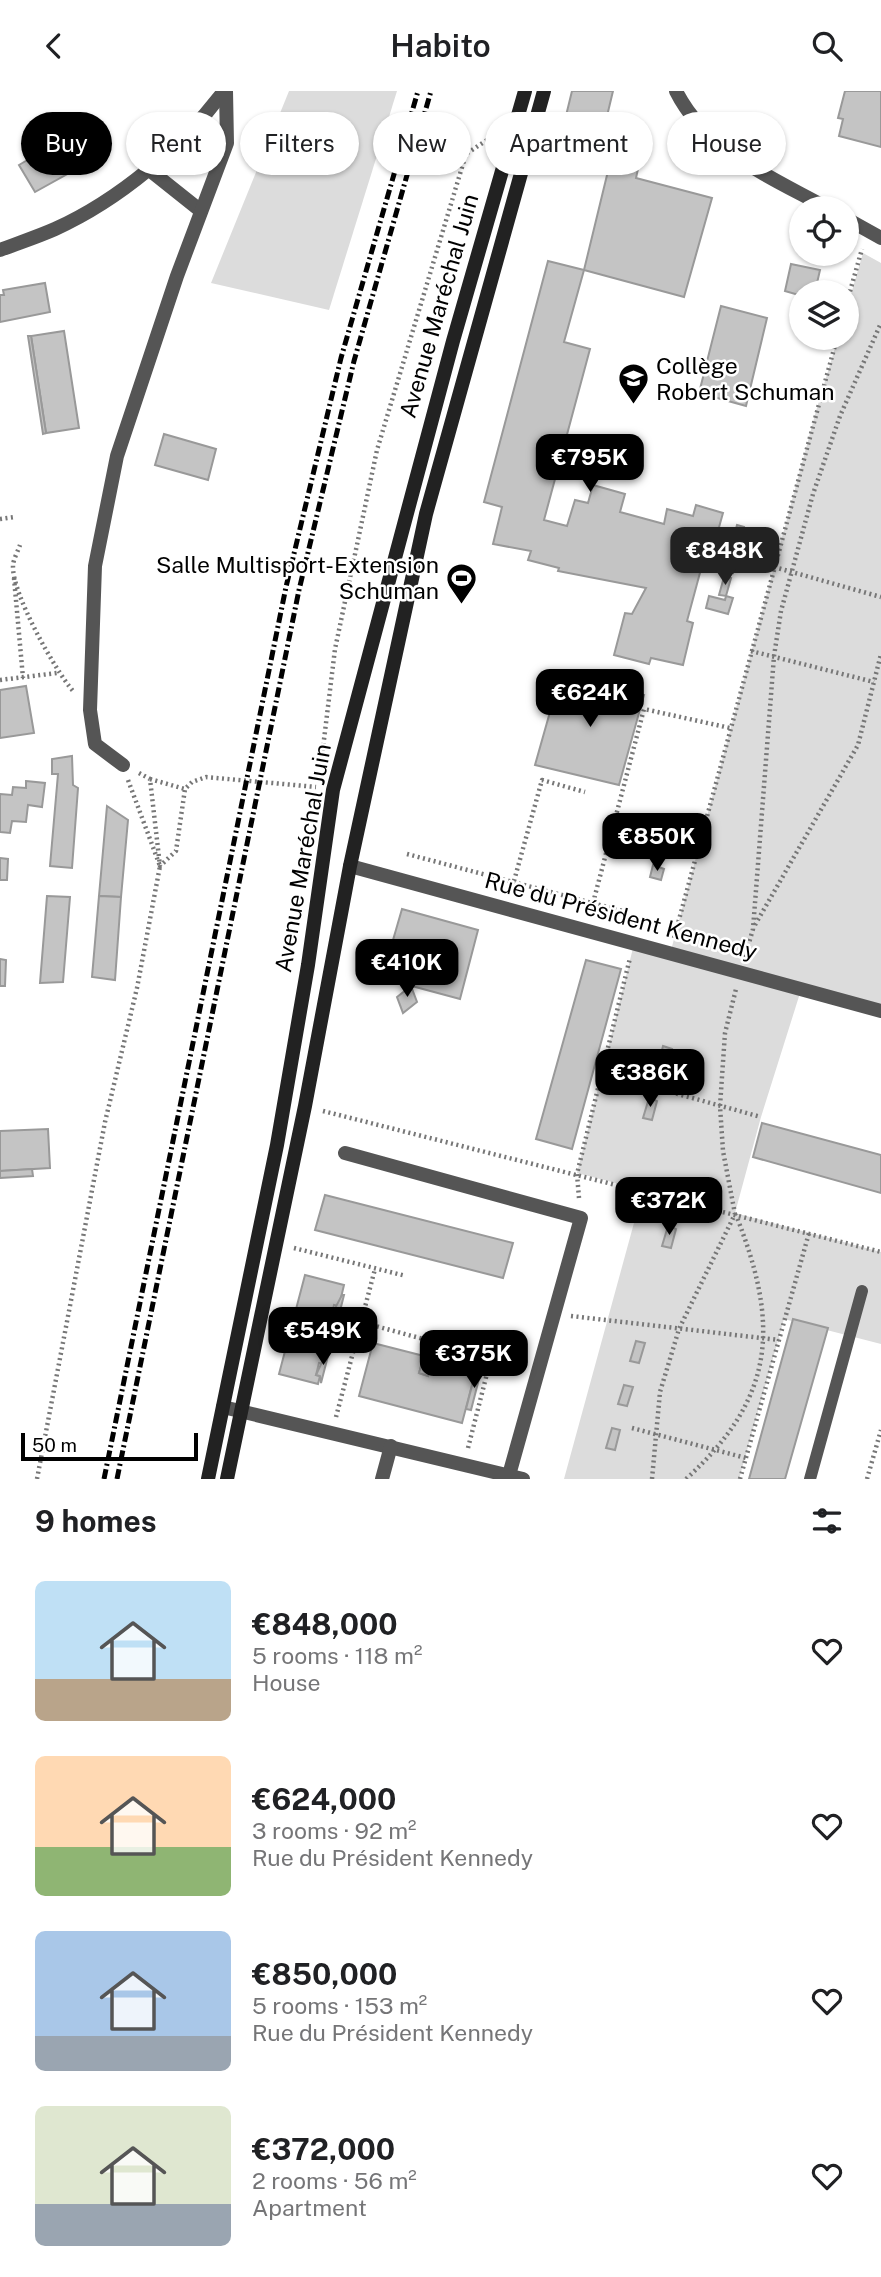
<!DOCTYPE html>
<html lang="en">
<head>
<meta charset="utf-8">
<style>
	:root { --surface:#fff; --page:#f2f2f2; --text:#202124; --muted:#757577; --accent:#000 }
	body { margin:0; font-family:"Public Sans",sans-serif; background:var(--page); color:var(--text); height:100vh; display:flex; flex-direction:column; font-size:26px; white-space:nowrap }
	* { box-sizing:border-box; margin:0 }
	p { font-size:23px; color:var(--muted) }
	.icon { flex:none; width:38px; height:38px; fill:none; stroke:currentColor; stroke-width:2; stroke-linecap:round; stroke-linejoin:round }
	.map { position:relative; height:1388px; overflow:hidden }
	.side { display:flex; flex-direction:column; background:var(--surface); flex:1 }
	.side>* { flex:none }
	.guide { position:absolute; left:21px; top:21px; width:840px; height:63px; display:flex; gap:14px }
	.controls { position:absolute; left:789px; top:105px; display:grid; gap:14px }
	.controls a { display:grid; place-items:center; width:70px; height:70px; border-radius:50%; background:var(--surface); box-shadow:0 2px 5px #0004; font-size:35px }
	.scale { position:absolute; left:21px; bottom:18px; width:177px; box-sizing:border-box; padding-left:7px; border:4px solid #000; border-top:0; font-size:19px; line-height:24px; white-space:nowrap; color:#000; -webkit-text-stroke:5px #fff; paint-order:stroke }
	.price { position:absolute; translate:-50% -60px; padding:0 16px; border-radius:14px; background:var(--accent); color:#fff; font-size:23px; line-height:46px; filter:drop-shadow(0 2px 4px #0008) }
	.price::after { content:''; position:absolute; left:50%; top:42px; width:21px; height:16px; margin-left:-10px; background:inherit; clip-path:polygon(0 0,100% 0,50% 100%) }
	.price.on { background:#222; color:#fff }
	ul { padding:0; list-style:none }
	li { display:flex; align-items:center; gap:21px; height:175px; padding:0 35px }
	li span { display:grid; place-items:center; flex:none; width:196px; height:140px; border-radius:10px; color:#555 }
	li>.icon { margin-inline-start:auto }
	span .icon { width:84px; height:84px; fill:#fffc; stroke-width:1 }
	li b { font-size:30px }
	h2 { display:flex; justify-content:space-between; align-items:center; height:84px; padding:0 35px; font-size:30px }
	.chip { padding:0 24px; border-radius:32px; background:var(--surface); box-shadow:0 2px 5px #0004; font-size:24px; line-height:63px }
	.chip.on { background:var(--accent); color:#fff }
	header { display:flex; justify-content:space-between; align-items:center; height:91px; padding:0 35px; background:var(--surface); font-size:32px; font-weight:600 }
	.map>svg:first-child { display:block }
	.green { fill:#dcdcdc }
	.building { fill:#c4c4c4; stroke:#999; stroke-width:2 }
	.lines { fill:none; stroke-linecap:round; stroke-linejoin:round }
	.path { stroke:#777; stroke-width:4.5; stroke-dasharray:2 3.5; stroke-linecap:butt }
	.lane { stroke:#555; stroke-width:12 }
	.street { stroke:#555; stroke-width:14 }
	.secondary { stroke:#222; stroke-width:14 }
	.rail { stroke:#000; stroke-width:5; stroke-dasharray:10 3.5 2 3.5; stroke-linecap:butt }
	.labels { text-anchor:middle; stroke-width:5; stroke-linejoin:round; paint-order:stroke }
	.street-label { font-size:23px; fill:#000; stroke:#fff }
	.poi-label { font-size:23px; fill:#000; stroke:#fff; text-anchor:start }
</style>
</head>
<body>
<header><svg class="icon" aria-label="back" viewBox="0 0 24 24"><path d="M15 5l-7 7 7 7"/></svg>Habito<svg class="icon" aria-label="search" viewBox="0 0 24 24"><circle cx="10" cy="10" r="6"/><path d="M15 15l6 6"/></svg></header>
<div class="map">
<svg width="881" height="1388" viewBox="0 0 881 1388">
	<rect width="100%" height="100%" fill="#fff"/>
	<g class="green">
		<path d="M289 0H397L329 219 211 192Z"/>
		<path d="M863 162 881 172V920L801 899 761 1026 735 1122 881 1161V1253L784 1228 739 1388H564L643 1099 577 1082 634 853 670 863 816 320 838 247H847V217Z"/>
	</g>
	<g class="building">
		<path d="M572 0H613L602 46 563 37Z"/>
		<path d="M845 0H881V56L839 45 843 28 838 27Z"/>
		<path d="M63 50 78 77 35 101 19 74 41 61 44 65Z"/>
		<path d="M618 73 638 78 636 87 712 107 684 206 584 179 608 80 616 82Z"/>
		<path d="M548 170 584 179 564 251 590 258 544 429 567 435 575 409 588 412 593 394 625 403 620 421 664 433 667 418 693 425 696 414 723 422 707 479 701 478 687 530 693 532 683 574 651 567 649 573 614 564 625 522 632 523 646 497 558 480 559 477 528 469 531 460 493 453 502 416 484 411Z"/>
		<path d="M791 173 820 179 815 201H802V205L785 200Z"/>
		<path d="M45 192 50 221 0 231V204H4L3 199Z"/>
		<path d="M721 215 767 227 746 315 699 302Z"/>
		<path d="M64 240 79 337 46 342 31 245Z"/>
		<path d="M28 245H31L46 342 43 343Z"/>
		<path d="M164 343 216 358 208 389 155 374Z"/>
		<path d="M737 434 744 436 739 459 731 457Z"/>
		<path d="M730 463 737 465 733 482 725 480Z"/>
		<path d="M724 486 731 487 726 505 719 504Z"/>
		<path d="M709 505 725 509 726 505 733 507 728 523 706 517Z"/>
		<path d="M561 582 644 604 619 694 535 674Z"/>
		<path d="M26 595 34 642 0 647V599Z"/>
		<path d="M72 665 73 694 78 697 72 777 50 775 58 683H52V668Z"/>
		<path d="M26 690 45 692 42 716 28 714 26 731 12 730 10 742 0 741V703L12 704 13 696 26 697Z"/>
		<path d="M107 715 128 729 121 806 99 805Z"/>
		<path d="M0 767 8 768 7 789H0Z"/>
		<path d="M653 774 664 778 661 789 650 786Z"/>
		<path d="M47 805 70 806 63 891 40 892Z"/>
		<path d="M99 805 121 806 115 889 92 886Z"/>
		<path d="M402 818 478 839 460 908 382 887Z"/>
		<path d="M0 868 6 869 5 895H0Z"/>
		<path d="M586 869 621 878 572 1058 536 1048Z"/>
		<path d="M411 895 417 911 403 922 397 906Z"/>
		<path d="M663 955 672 958 667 978 658 975Z"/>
		<path d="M649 1007 657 1010 652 1029 643 1027Z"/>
		<path d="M762 1032 881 1064V1102L753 1066Z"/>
		<path d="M48 1038 50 1077 0 1080V1040Z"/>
		<path d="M32 1078 33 1085 0 1087V1080Z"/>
		<path d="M325 1104 513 1152 503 1187 315 1139Z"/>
		<path d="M668 1135 676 1138 671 1157 662 1155Z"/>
		<path d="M305 1184 344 1194 339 1215 334 1214 332 1223 336 1224 323 1273 319 1272 316 1284 320 1285 318 1293 279 1283Z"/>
		<path d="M342 1204H344L336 1236 333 1235 336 1224 332 1223Z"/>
		<path d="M793 1228 828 1237 785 1388H749Z"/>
		<path d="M636 1250 645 1252 639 1272 630 1270Z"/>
		<path d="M373 1252 424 1265 419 1282 428 1285 432 1267 476 1279 462 1332 359 1305Z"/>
		<path d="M327 1260 329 1261 321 1292 320 1285 316 1284Z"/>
		<path d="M424 1265 432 1267 428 1285 419 1282Z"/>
		<path d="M476 1279 481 1280 471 1319 466 1318Z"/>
		<path d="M624 1294 633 1296 627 1315 618 1313Z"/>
		<path d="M612 1337 620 1339 615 1359 606 1357Z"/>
	</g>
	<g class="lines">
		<g class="path">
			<path d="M847 211 862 158"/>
			<path d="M0 428 14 426"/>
			<path d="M20 454C18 460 13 469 13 475 12 503 55 579 73 600"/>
			<path d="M774 476 881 506"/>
			<path d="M14 487 23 587"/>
			<path d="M751 560 874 591"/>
			<path d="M0 589 57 582"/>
			<path d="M322 665 335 558 377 359 466 63 493 45"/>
			<path d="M139 682 150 688 160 775 176 760 185 698 192 691 206 686 316 696"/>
			<path d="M150 688 185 698"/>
			<path d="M407 763 630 822"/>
			<path d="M514 790 542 689 585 701"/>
			<path d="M593 812 644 618 730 637"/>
			<path d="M755 834 858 654 881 563"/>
			<path d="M674 847 837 247"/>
			<path d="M745 866 753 838 774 565 781 520 813 403 840 325 881 232"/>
			<path d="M602 982 761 1026"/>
			<path d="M323 1020 881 1161"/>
			<path d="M579 1107 577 1083 630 867"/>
			<path d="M294 1157 406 1185"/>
			<path d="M571 1225 779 1249"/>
			<path d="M361 1231 522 1275"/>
			<path d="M336 1326 375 1178"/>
			<path d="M632 1337 746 1367"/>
			<path d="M468 1357 491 1267"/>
			<path d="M37 1388 105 1031 137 897 160 775 128 689"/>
			<path d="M652 1388 660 1301 679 1238 735 1123 723 1060 720 1015 725 942 736 898"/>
			<path d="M686 1388C777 1305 779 1233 736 1124"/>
			<path d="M740 1388 809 1142"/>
			<path d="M867 1388 881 1339"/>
		</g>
		<path class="lane" d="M810 1388 862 1200"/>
		<g class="street">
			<path d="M676 0C706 60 771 86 827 117"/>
			<path d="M147 77 201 120"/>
			<path d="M847 128 881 147"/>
			<path d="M0 159C18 152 37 146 55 138 119 109 182 56 224 0"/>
			<path d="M123 674 95 653 90 619 95 475 117 365 177 185 227 52 226 0"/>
			<path d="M350 775 881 920"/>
			<path d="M345 1062 581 1127 509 1384"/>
			<path d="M223 1316 523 1388"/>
			<path d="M382 1388 391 1355"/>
		</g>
		<g class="secondary">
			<path d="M208 1388 277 1054 308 874 333 699 453 250 525 0"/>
			<path d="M227 1388 305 1015 350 775 426 423 544 0"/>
		</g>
		<g class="rail">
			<path d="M104 1388 286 496 341 267 418 0"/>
			<path d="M117 1388 299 499 354 270 431 0"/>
		</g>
	</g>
	<defs>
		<symbol id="school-pin" viewBox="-11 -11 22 30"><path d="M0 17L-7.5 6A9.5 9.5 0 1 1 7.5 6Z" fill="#000" stroke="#fff"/><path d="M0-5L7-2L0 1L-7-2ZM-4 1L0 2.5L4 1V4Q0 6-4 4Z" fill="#fff"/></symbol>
		<symbol id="stadium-pin" viewBox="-11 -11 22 30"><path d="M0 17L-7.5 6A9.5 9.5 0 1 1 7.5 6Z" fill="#000" stroke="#fff"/><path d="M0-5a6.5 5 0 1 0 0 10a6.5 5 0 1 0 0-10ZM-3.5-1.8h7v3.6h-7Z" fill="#fff"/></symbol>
	</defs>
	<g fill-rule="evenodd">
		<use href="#school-pin" x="616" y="270" width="35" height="47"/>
		<use href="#stadium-pin" x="444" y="470" width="35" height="47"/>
	</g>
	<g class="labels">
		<g class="street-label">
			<text transform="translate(439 215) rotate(-74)" y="8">Avenue Maréchal Juin</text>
			<text transform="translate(303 767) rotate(-80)" y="8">Avenue Maréchal Juin</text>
			<text transform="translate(621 825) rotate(15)" y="8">Rue du Président Kennedy</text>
		</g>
		<g class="poi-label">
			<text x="656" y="283">Collège<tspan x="656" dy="26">Robert Schuman</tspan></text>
			<text x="439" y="482" text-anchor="end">Salle Multisport-Extension<tspan x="439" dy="26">Schuman</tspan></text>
		</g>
	</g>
</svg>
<div class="controls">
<a><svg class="icon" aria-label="locate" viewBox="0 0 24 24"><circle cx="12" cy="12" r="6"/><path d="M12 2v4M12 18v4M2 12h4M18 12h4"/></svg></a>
<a><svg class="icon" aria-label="layers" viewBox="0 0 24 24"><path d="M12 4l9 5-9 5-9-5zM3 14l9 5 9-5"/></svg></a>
</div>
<div class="scale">50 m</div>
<b class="price" style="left:590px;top:403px">€795K</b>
<b class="price on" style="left:725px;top:496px">€848K</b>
<b class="price" style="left:590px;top:638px">€624K</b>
<b class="price" style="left:657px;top:782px">€850K</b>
<b class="price" style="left:407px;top:908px">€410K</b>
<b class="price" style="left:650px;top:1018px">€386K</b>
<b class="price" style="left:669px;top:1146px">€372K</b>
<b class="price" style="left:323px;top:1276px">€549K</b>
<b class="price" style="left:474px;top:1299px">€375K</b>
<div class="guide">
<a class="chip on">Buy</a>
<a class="chip">Rent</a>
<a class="chip">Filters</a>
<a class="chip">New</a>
<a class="chip">Apartment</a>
<a class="chip">House</a>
</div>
</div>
<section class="side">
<h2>9 homes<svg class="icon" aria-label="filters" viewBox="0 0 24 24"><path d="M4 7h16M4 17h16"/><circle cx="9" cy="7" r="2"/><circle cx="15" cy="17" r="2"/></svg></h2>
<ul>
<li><span style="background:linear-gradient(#bfe0f5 70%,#b9a48a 0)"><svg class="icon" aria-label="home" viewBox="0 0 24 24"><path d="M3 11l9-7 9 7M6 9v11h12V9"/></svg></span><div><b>€848,000</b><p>5 rooms · 118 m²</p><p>House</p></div><svg class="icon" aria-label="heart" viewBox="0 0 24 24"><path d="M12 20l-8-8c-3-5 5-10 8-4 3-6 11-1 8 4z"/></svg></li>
<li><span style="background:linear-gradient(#ffd9b3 65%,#8fb573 0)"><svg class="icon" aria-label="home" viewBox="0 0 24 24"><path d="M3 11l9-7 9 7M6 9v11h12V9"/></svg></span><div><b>€624,000</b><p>3 rooms · 92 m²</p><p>Rue du Président Kennedy</p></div><svg class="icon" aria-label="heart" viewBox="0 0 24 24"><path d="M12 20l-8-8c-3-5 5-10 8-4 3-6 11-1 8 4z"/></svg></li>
<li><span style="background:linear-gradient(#a9c7e8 75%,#9aa5b1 0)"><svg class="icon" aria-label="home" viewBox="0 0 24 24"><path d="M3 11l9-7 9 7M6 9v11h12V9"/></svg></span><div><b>€850,000</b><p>5 rooms · 153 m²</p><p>Rue du Président Kennedy</p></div><svg class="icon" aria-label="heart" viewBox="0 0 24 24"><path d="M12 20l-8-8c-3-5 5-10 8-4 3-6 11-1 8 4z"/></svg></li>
<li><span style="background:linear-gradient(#dfe7d0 70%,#9aa5b1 0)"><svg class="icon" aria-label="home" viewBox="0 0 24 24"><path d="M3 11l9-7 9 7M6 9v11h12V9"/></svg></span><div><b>€372,000</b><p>2 rooms · 56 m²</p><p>Apartment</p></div><svg class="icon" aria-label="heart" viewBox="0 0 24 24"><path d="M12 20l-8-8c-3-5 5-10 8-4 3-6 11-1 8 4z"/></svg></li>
</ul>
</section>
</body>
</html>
